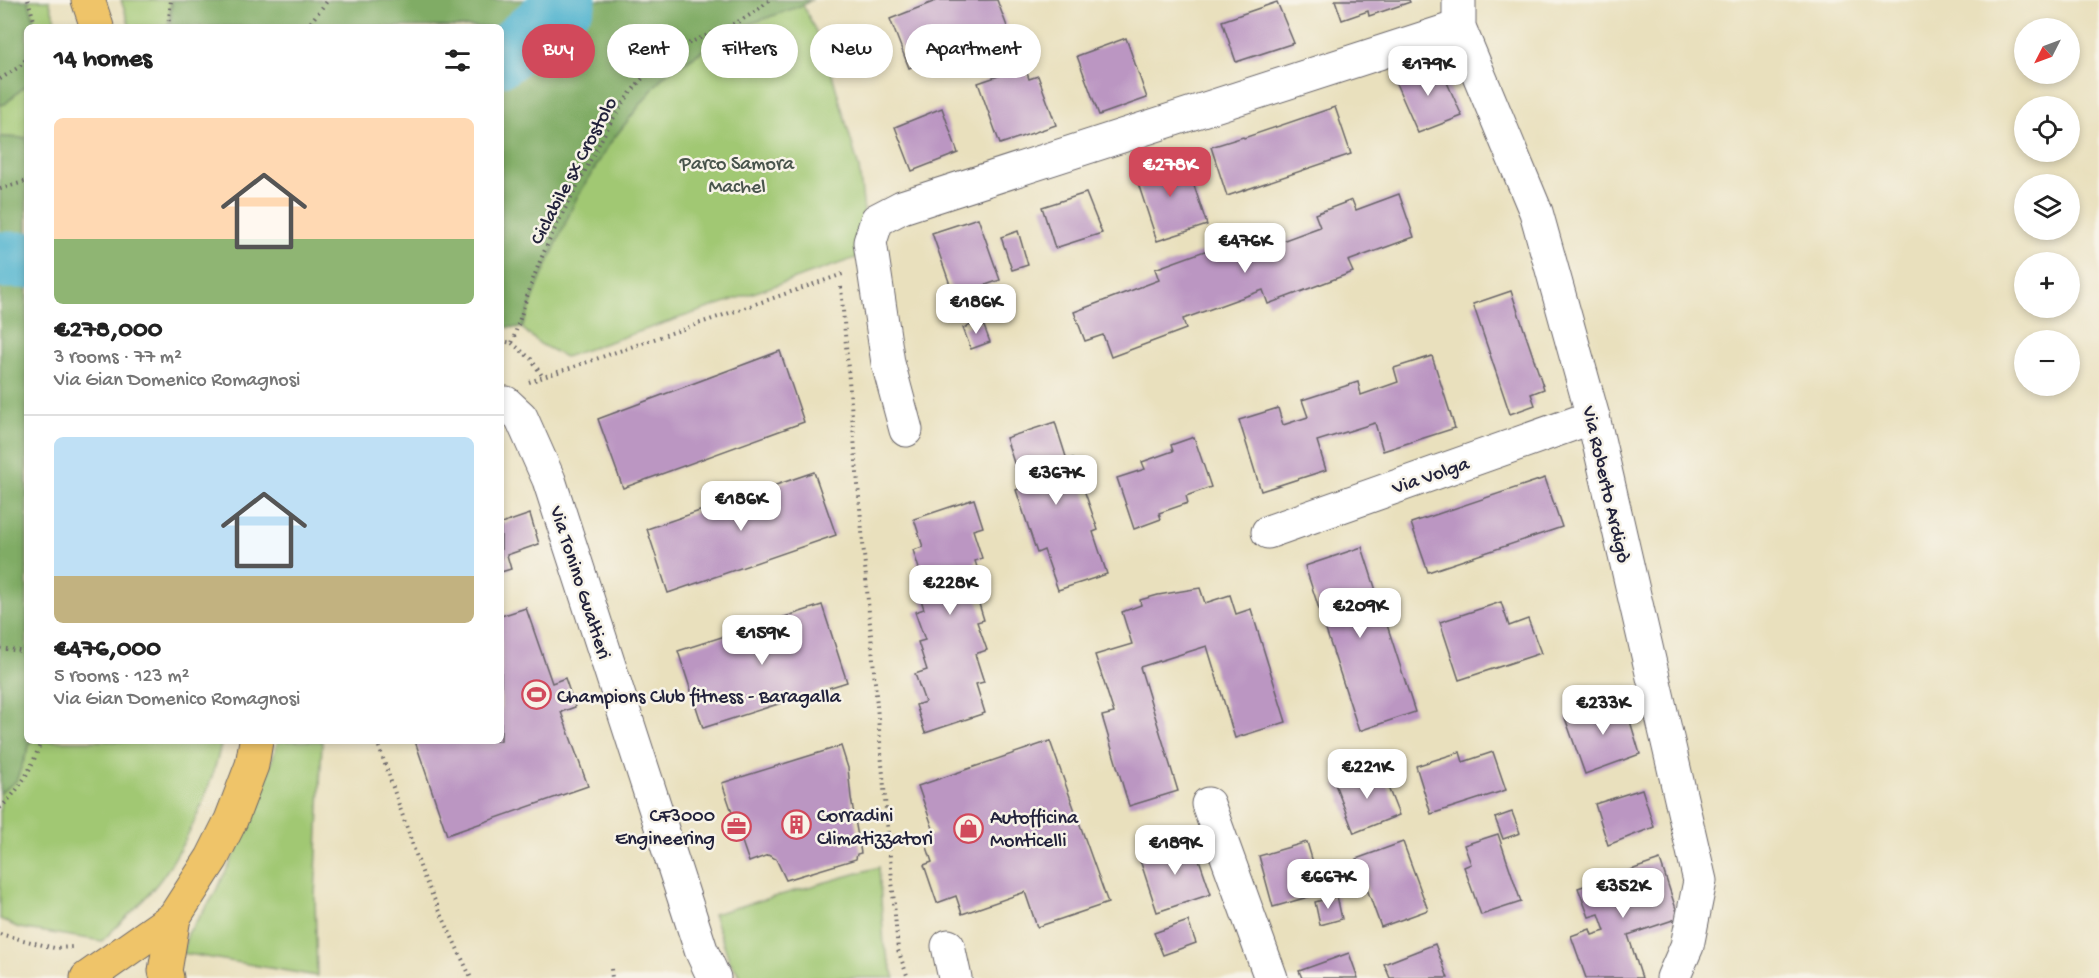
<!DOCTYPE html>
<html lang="en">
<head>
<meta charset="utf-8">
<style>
	:root { --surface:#fff; --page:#f6f6f6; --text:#222; --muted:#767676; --line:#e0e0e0; --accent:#d1495b }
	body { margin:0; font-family:"Gochi Hand",sans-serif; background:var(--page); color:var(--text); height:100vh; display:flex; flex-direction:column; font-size:22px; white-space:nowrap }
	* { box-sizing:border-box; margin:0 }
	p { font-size:20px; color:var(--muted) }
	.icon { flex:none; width:33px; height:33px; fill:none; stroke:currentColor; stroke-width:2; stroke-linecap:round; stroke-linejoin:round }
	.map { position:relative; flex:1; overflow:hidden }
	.side { position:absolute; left:24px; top:24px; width:480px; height:720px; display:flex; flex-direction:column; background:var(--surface); border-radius:9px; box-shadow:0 3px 9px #0003 }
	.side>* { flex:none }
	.top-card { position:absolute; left:522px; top:24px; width:570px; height:54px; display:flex; gap:12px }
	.needle { width:39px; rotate:228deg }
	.controls { position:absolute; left:2014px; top:18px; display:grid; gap:12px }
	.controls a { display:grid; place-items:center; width:66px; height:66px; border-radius:50%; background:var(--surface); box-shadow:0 3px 9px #0003; font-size:30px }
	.price { position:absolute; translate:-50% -51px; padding:0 14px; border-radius:12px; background:#fff; color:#222; font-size:20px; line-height:39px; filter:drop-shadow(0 2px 3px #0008) }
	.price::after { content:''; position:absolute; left:50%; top:36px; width:18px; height:14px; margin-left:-9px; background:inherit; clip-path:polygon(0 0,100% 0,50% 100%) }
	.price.active { background:var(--accent); color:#fff }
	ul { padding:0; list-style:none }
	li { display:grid; align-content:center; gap:12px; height:318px; padding:0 30px }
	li+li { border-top:2px solid var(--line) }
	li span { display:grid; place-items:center; height:186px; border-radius:9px; color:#555 }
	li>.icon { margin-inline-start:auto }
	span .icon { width:108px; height:108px; fill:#fffc; stroke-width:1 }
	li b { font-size:26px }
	h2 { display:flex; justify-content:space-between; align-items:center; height:72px; padding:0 30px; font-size:26px }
	.pill { padding:0 21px; border-radius:27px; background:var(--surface); box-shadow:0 3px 9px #0003; font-size:21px; line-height:54px }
	.pill.active { background:var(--accent); color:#fff }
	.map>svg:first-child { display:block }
	.green { fill:#a1c873; stroke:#627557; stroke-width:1.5 }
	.forest { fill:#80ac65; stroke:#516750; stroke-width:1.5 }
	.sand { fill:#eeda9e; stroke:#887e6c; stroke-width:1.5 }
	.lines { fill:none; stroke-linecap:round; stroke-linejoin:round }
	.river { stroke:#50b3cf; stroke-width:57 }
	.building { fill:#bb96c2 }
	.street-casing { stroke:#686468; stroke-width:35 }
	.primary-casing { stroke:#686468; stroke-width:35 }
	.path { stroke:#686468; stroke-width:4; stroke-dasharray:1.5 4.5; stroke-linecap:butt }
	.street { stroke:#fff; stroke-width:33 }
	.primary { stroke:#efc469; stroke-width:33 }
	.labels { text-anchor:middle; stroke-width:5; stroke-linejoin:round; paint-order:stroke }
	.park-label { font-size:20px; fill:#48544c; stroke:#f7f3e8 }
	.street-label { font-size:20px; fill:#22223b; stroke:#f7f3e8 }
	.poi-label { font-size:20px; fill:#22223b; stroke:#f7f3e8; text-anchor:start }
</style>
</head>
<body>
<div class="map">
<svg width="2099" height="978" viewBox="0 0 2099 978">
	<rect width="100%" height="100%" fill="#f7f3e8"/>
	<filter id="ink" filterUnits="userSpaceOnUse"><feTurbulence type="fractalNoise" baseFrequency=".0167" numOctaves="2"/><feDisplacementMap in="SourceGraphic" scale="12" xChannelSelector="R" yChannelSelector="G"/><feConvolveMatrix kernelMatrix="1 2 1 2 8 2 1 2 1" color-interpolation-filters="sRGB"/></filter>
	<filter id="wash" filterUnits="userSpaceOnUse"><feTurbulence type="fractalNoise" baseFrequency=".008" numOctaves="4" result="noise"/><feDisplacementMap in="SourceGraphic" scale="24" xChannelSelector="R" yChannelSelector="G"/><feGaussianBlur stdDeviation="1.35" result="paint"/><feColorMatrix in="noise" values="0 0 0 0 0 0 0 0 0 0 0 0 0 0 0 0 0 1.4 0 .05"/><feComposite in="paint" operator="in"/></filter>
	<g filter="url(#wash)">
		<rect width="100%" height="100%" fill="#e9e0bd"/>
		<g class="green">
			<path d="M28 0H49L57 27H36Z"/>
			<path d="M121 0H171L168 27H130Z"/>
			<path d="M803 5 825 50 859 168 865 220 856 258 565 357 540 344 522 328 539 283 576 199 610 143 663 76 738 28Z"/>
			<path d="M27 84V138L0 137V105L5 104Z"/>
			<path d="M31 741H222C211 787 194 829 168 869 151 895 125 918 102 941L19 928 0 919V793L16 781Z"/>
			<path d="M278 741H322L315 897 317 976 182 953 188 933 211 900 254 817Z"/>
			<path d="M879 867 884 946 895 978H742L730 962 713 914Z"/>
		</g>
		<g class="forest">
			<path d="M0 0H28L36 27H27V84L5 104 0 105Z"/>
			<path d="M172 0H811L803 5 738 28 663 76 610 143 576 199 539 283 522 328 501 327V27H170Z"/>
			<path d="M0 137 27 138V741H31L16 781 0 793Z"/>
		</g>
		<path class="sand" d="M530 0H570L501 61V56L534 26Z"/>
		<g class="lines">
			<g class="river">
				<path d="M501 58 568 0"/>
				<path d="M0 260H27"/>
			</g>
		</g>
		<g id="blocks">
			<g class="building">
				<path d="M938 0H997L1008 29 909 68 890 19Z"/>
				<path d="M1335 0H1409L1410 2 1369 16 1368 11 1342 20Z"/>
				<path d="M1277 2 1294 43 1236 62 1222 21Z"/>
				<path d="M1126 38 1147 98 1099 115 1077 56Z"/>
				<path d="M1437 60 1462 116 1418 133 1394 79Z"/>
				<path d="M1025 67 1029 79 1038 76 1056 125 1000 144 978 83Z"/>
				<path d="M1335 107 1351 154 1227 196 1211 147 1243 137 1244 138Z"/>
				<path d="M942 108 958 153 912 171 895 127Z"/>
				<path d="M1184 155 1207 225 1157 241 1134 171Z"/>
				<path d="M1086 193 1102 233 1055 248 1042 207Z"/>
				<path d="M1399 194 1414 237 1348 261 1353 272 1268 304 1263 290 1183 319 1186 329 1111 357 1103 335 1085 341 1074 312 1159 280 1155 269 1246 236 1252 252 1320 227 1315 214 1352 200 1356 210Z"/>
				<path d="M978 218 1000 280 954 296 932 233Z"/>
				<path d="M1018 231 1028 265 1012 270 1001 237Z"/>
				<path d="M1511 291 1544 389 1531 394 1535 405 1510 414 1473 304Z"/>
				<path d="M982 321 990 342 971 349 963 328Z"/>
				<path d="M780 351 804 422 623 488 598 419Z"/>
				<path d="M1432 356 1455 428 1383 451 1375 423 1317 441 1326 470 1261 491 1239 420 1278 408 1283 425 1308 417 1302 400 1358 382 1361 395 1398 382 1394 368Z"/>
				<path d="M1055 422 1067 460 1073 458 1098 530 1093 532 1107 574 1058 590 1044 550 1037 553 1016 490 1022 488 1006 438Z"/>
				<path d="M1194 437 1211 487 1186 496 1188 503 1159 513 1161 519 1134 529 1117 478 1145 469 1142 462 1173 451 1171 445Z"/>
				<path d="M814 472 836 535 668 593 647 529Z"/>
				<path d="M1545 478 1562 527 1428 572 1411 523Z"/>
				<path d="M974 499 983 527 973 530 982 558 975 561 984 588 975 591 984 620 977 622 987 650 975 654 984 682 976 684 985 713 925 733 916 705 925 702 915 674 927 670 918 642 925 640 915 612 924 609 915 581 922 578 913 550 923 547 914 519Z"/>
				<path d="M530 514 539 544 507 555 511 569 501 572V524Z"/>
				<path d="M1362 547 1415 712 1359 731 1305 566Z"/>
				<path d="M1200 588 1205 603 1230 595 1236 614 1251 609 1286 722 1235 738 1207 646 1140 667 1178 791 1129 806 1102 716 1114 713 1095 655 1132 644 1122 612 1141 605 1140 600 1158 595Z"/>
				<path d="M1501 602 1509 626 1528 619 1541 653 1459 680 1440 622Z"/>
				<path d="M822 605 847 682 703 728 678 651Z"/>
				<path d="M526 608 552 683 565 678 575 707 561 712 588 786 447 835 415 741H501V616Z"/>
				<path d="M1623 698 1640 754 1585 774 1565 718Z"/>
				<path d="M1050 741 1108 903 1037 927 1025 892 962 914 956 896 937 903 924 865 932 862 924 838 935 834 918 786Z"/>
				<path d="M841 746 848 768 851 798 861 853 857 854 856 859 786 880 776 859 768 855 749 862 722 783Z"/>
				<path d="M1460 752 1463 762 1493 752 1506 790 1431 814 1416 766Z"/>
				<path d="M1380 767 1399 815 1354 833 1335 784Z"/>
				<path d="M1642 789 1654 827 1608 845 1595 804Z"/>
				<path d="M1512 812 1520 833 1503 839 1495 818Z"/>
				<path d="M1498 834 1521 902 1481 915 1464 867 1471 864 1464 845Z"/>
				<path d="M1192 839 1211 894 1157 912 1139 857Z"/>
				<path d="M1307 842 1322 893 1273 907 1259 856Z"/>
				<path d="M1403 842 1428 910 1381 927 1356 859Z"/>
				<path d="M1660 860 1679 918 1628 935 1642 978H1586L1571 936 1590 929 1592 935 1605 931 1599 914 1589 917 1578 888Z"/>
				<path d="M1337 896 1342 919 1320 925 1315 902Z"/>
				<path d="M1188 921 1196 943 1163 955 1154 933Z"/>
				<path d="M1435 944 1448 978H1390L1384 964Z"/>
				<path d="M1349 953 1358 978H1302L1299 971Z"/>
			</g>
		</g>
	</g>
	<g filter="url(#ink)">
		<use href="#blocks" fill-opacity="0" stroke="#686468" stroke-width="1.5"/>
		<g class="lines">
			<defs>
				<g id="street">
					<path d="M1459 0V27L1536 212 1593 417 1700 881 1687 946 1673 978"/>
					<path d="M501 404 506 403 521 417 549 480 701 950 714 978"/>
					<path d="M906 430 888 363 870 242 877 220 902 207 1459 27"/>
					<path d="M1268 532 1593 417"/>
					<path d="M1208 804 1271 978"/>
					<path d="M948 946 955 978"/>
				</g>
				<g id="primary">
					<path d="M88 0 97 27"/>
					<path d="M87 978 174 917 212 858 231 820 252 765 256 741"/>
					<path d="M167 978 165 971 174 917"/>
				</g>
			</defs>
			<use href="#street" class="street-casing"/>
			<use href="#primary" class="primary-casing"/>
			<g class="path">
				<path d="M28 0 36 27"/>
				<path d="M168 27 171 0"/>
				<path d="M307 27 328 0"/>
				<path d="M0 79 19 67 27 58"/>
				<path d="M0 189 27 181"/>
				<path d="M841 287 898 950 908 978"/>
				<path d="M501 341 512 343C522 313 531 281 544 252 556 225 571 198 585 171 606 130 628 85 666 57 698 33 740 29 769 0"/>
				<path d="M512 343 531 359 543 377"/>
				<path d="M529 382 843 274"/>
				<path d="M0 648 27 652"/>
				<path d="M377 741 423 875 471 978"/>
				<path d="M0 808C20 790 33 766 41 741"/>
				<path d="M0 934 54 948 73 947"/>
				<path d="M611 969 612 978"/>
			</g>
			<use href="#street" class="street"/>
			<use href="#primary" class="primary"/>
		</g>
	</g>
	<defs>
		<symbol id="stadium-ring" viewBox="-11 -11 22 22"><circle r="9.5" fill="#f7f3e8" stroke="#d1495b" stroke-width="1.5"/><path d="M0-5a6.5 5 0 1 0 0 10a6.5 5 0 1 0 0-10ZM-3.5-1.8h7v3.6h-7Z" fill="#d1495b"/></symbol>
		<symbol id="building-ring" viewBox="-11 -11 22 22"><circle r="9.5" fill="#f7f3e8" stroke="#d1495b" stroke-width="1.5"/><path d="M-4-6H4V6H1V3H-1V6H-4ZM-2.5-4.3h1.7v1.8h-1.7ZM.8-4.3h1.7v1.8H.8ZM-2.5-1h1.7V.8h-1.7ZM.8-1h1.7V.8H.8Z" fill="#d1495b"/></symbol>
		<symbol id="office-ring" viewBox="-11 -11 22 22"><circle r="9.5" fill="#f7f3e8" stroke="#d1495b" stroke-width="1.5"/><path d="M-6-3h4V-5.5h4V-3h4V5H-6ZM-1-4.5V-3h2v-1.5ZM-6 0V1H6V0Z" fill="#d1495b"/></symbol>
		<symbol id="shop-ring" viewBox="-11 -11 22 22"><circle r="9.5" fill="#f7f3e8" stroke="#d1495b" stroke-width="1.5"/><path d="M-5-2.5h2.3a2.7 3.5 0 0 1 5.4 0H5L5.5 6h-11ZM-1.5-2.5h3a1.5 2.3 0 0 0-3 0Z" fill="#d1495b"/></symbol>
	</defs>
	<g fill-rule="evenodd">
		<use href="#stadium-ring" x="520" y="678" width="33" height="33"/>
		<use href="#building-ring" x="780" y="808" width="33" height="33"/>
		<use href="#office-ring" x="720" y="810" width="33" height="33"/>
		<use href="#shop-ring" x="952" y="812" width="33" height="33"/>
	</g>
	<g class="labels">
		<g class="park-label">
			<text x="737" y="169">Parco Samora<tspan x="737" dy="23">Machel</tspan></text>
		</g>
		<g class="street-label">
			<text transform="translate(572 170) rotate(-62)" y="7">Ciclabile sx Crostolo</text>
			<text transform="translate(1430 474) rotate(-19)" y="7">Via Volga</text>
			<text transform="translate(1608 484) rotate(77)" y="7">Via Roberto Ardigò</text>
			<text transform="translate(582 582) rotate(72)" y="7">Via Tonino Gualtieri</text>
		</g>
		<g class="poi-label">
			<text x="557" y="702">Champions Club fitness - Baragalla</text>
			<text x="715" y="821" text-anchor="end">CF3000<tspan x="715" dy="23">Engineering</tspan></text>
			<text x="817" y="821">Corradini<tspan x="817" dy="23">Climatizzatori</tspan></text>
			<text x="990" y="823">Autofficina<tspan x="990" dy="23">Monticelli</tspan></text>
		</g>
	</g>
</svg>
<div class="controls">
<a><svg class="needle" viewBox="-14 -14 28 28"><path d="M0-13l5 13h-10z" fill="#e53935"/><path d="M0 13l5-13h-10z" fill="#767676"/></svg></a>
<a><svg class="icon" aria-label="locate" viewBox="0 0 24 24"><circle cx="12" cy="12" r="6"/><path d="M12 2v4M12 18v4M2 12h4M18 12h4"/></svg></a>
<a><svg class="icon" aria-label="layers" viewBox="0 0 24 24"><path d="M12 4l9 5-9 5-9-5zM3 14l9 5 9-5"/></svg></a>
<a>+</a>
<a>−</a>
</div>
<b class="price" style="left:1428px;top:97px">€179K</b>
<b class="price active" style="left:1170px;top:198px">€278K</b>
<b class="price" style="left:1245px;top:274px">€476K</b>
<b class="price" style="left:976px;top:335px">€186K</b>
<b class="price" style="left:1056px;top:506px">€367K</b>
<b class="price" style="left:741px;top:532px">€186K</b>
<b class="price" style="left:950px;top:616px">€228K</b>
<b class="price" style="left:1360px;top:639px">€209K</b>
<b class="price" style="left:762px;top:666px">€159K</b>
<b class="price" style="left:1603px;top:736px">€233K</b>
<b class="price" style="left:1367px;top:800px">€221K</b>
<b class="price" style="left:1175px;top:876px">€189K</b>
<b class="price" style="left:1328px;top:910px">€667K</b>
<b class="price" style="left:1623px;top:919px">€352K</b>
<div class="top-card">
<a class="pill active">Buy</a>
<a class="pill">Rent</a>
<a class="pill">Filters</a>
<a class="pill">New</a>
<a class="pill">Apartment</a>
</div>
<section class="side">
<h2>14 homes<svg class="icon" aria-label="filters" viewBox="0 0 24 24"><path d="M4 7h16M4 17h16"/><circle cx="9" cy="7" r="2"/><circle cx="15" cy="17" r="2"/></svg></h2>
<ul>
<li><span style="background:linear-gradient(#ffd9b3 65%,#8fb573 0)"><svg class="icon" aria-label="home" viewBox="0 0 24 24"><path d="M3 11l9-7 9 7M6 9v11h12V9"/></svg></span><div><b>€278,000</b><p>3 rooms · 77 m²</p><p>Via Gian Domenico Romagnosi</p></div></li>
<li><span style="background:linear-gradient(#bfe0f5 75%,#c2b280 0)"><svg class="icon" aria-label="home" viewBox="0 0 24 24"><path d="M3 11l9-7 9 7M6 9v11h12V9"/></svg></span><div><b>€476,000</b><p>5 rooms · 123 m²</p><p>Via Gian Domenico Romagnosi</p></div></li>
</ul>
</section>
</div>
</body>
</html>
